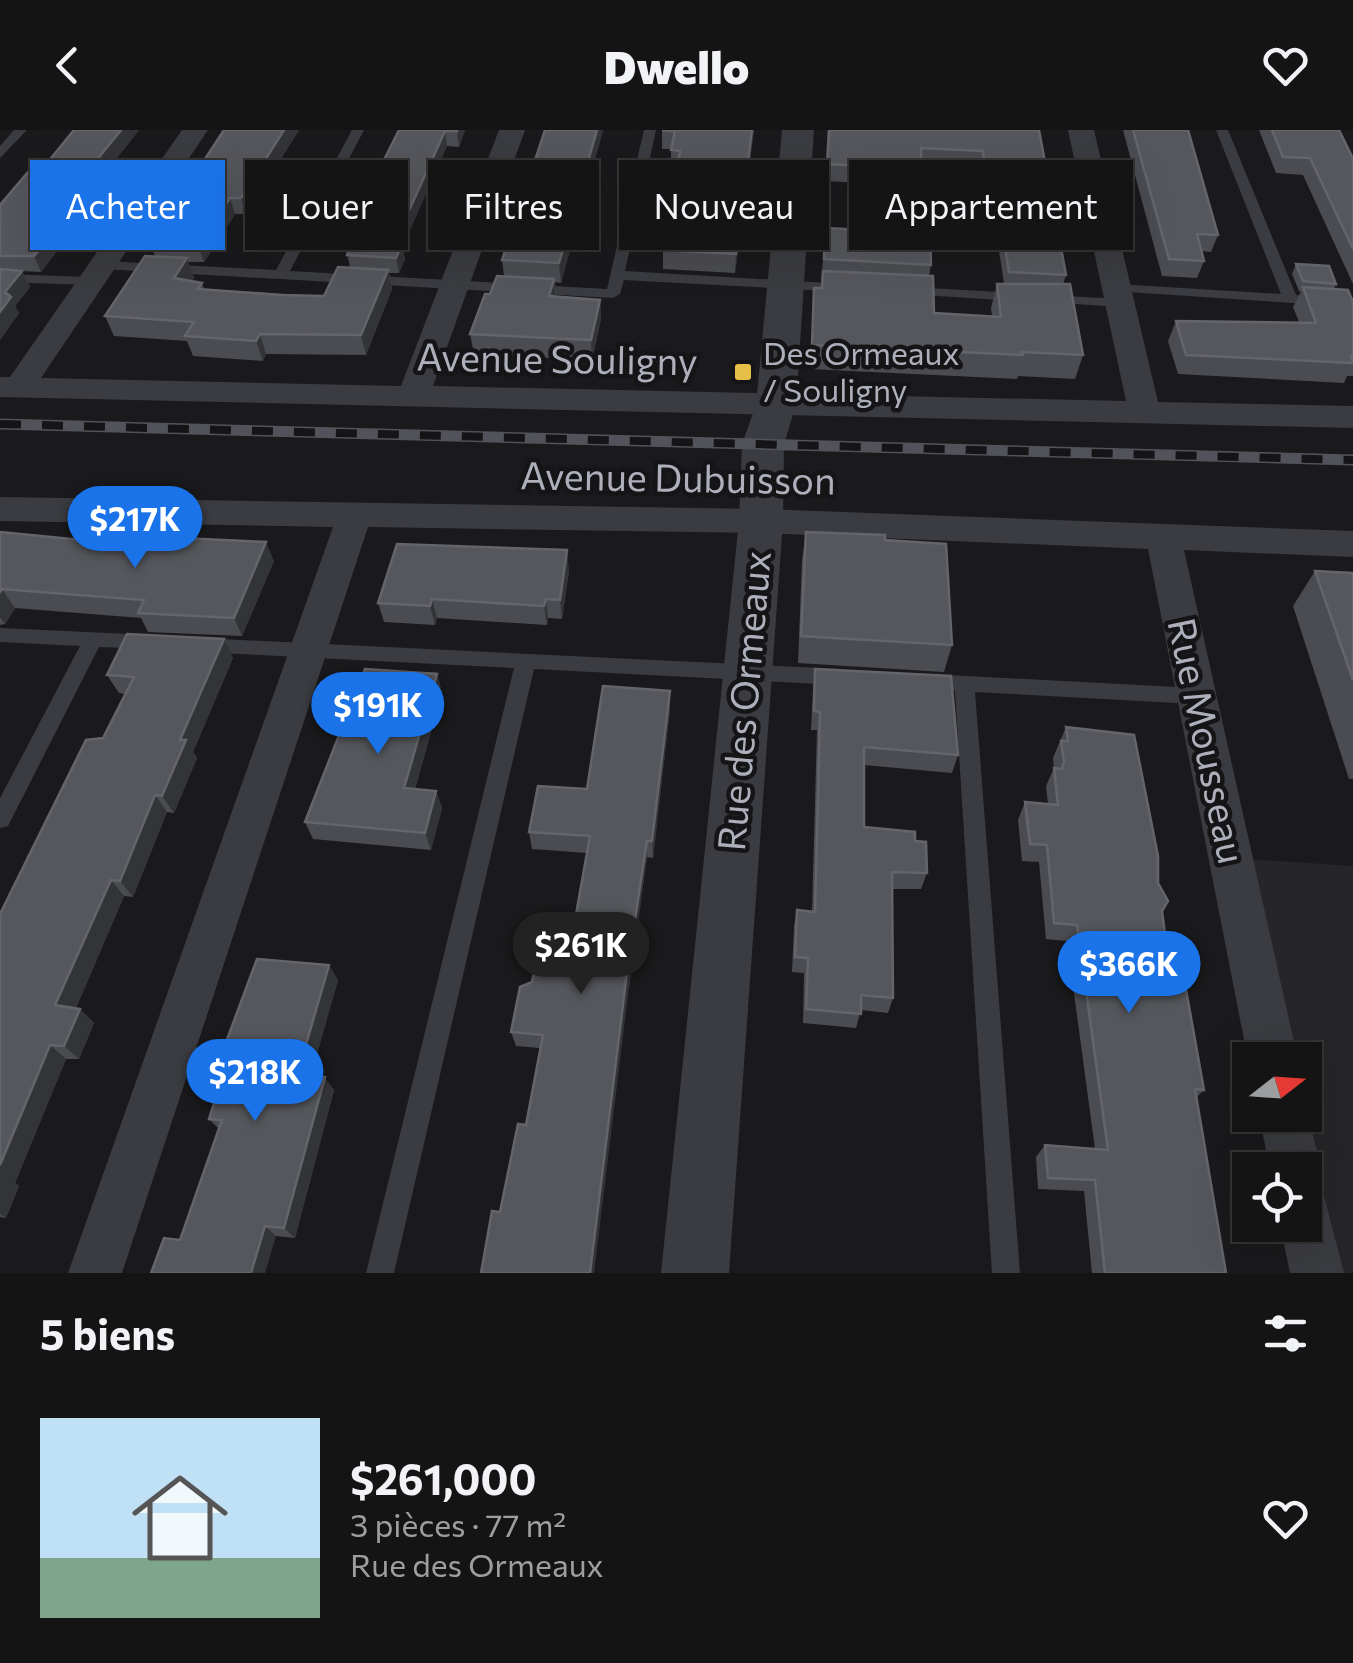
<!DOCTYPE html>
<html lang="fr">
<head>
<meta charset="utf-8">
<style>
	:root { --surface:#141415; --page:#212122; --text:#f1f3f6; --muted:#9d9ea0; --line:#333334; --accent:#1a73e8 }
	body { margin:0; font-family:Commissioner,sans-serif; background:var(--page); color:var(--text); height:100vh; display:flex; flex-direction:column; font-size:38px; white-space:nowrap }
	* { box-sizing:border-box; margin:0 }
	p { font-size:32px; color:var(--muted) }
	.icon { flex:none; width:55px; height:55px; fill:none; stroke:currentColor; stroke-width:2; stroke-linecap:round; stroke-linejoin:round }
	.map { position:relative; height:1143px; overflow:hidden }
	.side { display:flex; flex-direction:column; background:var(--surface); flex:1 }
	.side>* { flex:none }
	.guide { position:absolute; left:30px; top:30px; width:1295px; height:90px; display:flex; gap:20px }
	.needle { width:65px; rotate:73deg }
	.buttons { position:absolute; left:1232px; top:912px; display:grid; gap:20px }
	.buttons a { display:grid; place-items:center; width:90px; height:90px; border-radius:0px; background:var(--surface); box-shadow:0 10px 40px #0002,0 0 0 2px var(--line); font-size:50px }
	.price { position:absolute; translate:-50% -85px; padding:0 22px; border-radius:35px; background:var(--accent); color:#fff; font-size:32px; line-height:65px; filter:drop-shadow(0 2px 5px #0008) }
	.price::after { content:''; position:absolute; left:50%; top:60px; width:30px; height:22px; margin-left:-15px; background:inherit; clip-path:polygon(0 0,100% 0,50% 100%) }
	.price.selected { background:#222; color:#fff }
	ul { padding:0; list-style:none }
	li { display:flex; align-items:center; gap:30px; height:250px; padding:0 40px }
	li span { display:grid; place-items:center; flex:none; width:280px; height:200px; border-radius:0px; color:#555 }
	li>.icon { margin-inline-start:auto }
	span .icon { width:120px; height:120px; fill:#fffc; stroke-width:1 }
	li b { font-size:42px }
	h2 { display:flex; justify-content:space-between; align-items:center; height:120px; padding:0 40px; font-size:42px }
	.tag { padding:0 35px; border-radius:0px; background:var(--surface); box-shadow:0 10px 40px #0002,0 0 0 2px var(--line); font-size:35px; line-height:90px }
	.tag.selected { background:var(--accent); color:#fff }
	header { display:flex; justify-content:space-between; align-items:center; height:130px; padding:0 40px; background:var(--surface); font-size:45px; font-weight:800 }
	.map>svg:first-child { display:block }
	.built { fill:#262629 }
	.lines { fill:none; stroke-linecap:round; stroke-linejoin:round }
	.service { fill:#3b3c41; fill-rule:evenodd }
	.minor { fill:#3b3c41; fill-rule:evenodd }
	.tertiary { fill:#3b3c41; fill-rule:evenodd }
	.rail-casing { stroke:#52535a; stroke-width:11 }
	.rail { stroke:#151517; stroke-width:8; stroke-dasharray:21; stroke-linecap:butt }
	.wall { fill:#4b4c51 }
	.shaded-wall { fill:#333437 }
	.building { fill:#56575c; stroke:#64656b; stroke-width:2.5 }
	.poi-dot { fill:#e6bf49; stroke:#151517; stroke-width:4 }
	.labels { text-anchor:middle; stroke-width:9; stroke-linejoin:round; paint-order:stroke }
	.far-poi-label { font-size:32px; fill:#adb0bb; stroke:#151517; text-anchor:start }
	.street-label { font-size:38px; fill:#adb0bb; stroke:#151517 }
</style>
</head>
<body>
<header><svg class="icon" aria-label="back" viewBox="0 0 24 24"><path d="M15 5l-7 7 7 7"/></svg>Dwello<svg class="icon" aria-label="heart" viewBox="0 0 24 24"><path d="M12 20l-8-8c-3-5 5-10 8-4 3-6 11-1 8 4z"/></svg></header>
<div class="map">
<svg width="1353" height="1143" viewBox="0 0 1353 1143">
	<rect width="100%" height="100%" fill="#1a1a1c"/>
	<path class="built" d="M1231 728 1353 736V1143H1317L1305 1040V930H1273Z"/>
	<g class="lines">
		<g class="service">
			<path d="M14 0H27L0 28V16Z"/>
			<path d="M352 0H364L290 141 607 159 644 0H656L625 141 845 154 852 158 845 162 624 150 620 164 613 168 103 139 96 135 103 131 276 140Z"/>
			<path d="M1216 0H1228L1296 165 1353 169V177L1112 161V155L1117 154 1281 164Z"/>
			<path d="M0 144 91 147 98 151 91 155 0 152Z"/>
			<path d="M909 157 1019 163 1026 167 1019 171 904 164V158Z"/>
			<path d="M1048 165 1120 169 1127 173 1120 177 1043 172V166Z"/>
			<path d="M0 498 151 505 161 512 151 519 99 517 8 696 0 698V668L80 516 0 512Z"/>
			<path d="M200 508 840 539 847 542 850 547 847 552 840 555 534 539 394 1143H366L514 538 200 522 190 515Z"/>
			<path d="M929 544 1196 558 1203 560 1206 566 1203 572 1196 574 975 562 1020 1143H992L955 561 922 558 919 552 922 546Z"/>
		</g>
		<g class="minor">
			<path d="M182 0H208L41 248 401 256 499 0H525L433 256 1126 271 1068 0H1094L1158 272 1353 276V298L0 267V247H10Z"/>
			<path d="M0 367 761 379 1353 401V427L1184 420 1298 930H1250V934L1248 930 1148 419 761 403 368 397 122 1143H68L333 397 0 391Z"/>
			<path d="M1305 975 1322 1040 1310 1060 1324 1066 1344 1143H1290L1280 1095H1305V1040H1270L1259 985H1305Z"/>
		</g>
		<path class="tertiary" d="M782 0H814L796 275 784 314 783 391 729 1143H661L739 391 742 314 756 275Z"/>
		<defs>
			<path id="rail" d="M0 294 1353 330"/>
		</defs>
		<use href="#rail" class="rail-casing"/>
		<use href="#rail" class="rail"/>
	</g>
	<g class="wall">
		<path d="M74 0H139L73 84 77 94 41 142 22 141 30 157 15 176 19 183 0 210V75L39 43Z"/>
		<path d="M224 0H299L246 84H235L204 132H188L194 148 192 151 202 153 204 159 324 166 350 137 344 110 399 0H465L459 17 447 16 405 111 403 119 405 129 399 143H389L392 159 366 225 266 224 263 231 193 226 187 211 114 206 105 186 155 126 150 113Z"/>
		<path d="M545 0H603L561 153 555 152 556 167 600 170 601 189 592 230 474 224 470 204 490 164 504 146 502 130Z"/>
		<path d="M662 0H754L735 143 663 139V120L677 39H671V19H662Z"/>
		<path d="M828 0H1039L1066 145 1063 154 1083 225 1075 249 1018 246 1017 249 810 239 814 158H821L825 98 931 135 929 146 934 183 992 186 991 178 997 154H1004L990 60 981 59 980 38 921 35 918 56 826 51Z"/>
		<path d="M1123 0H1188L1218 105 1211 122 1201 121 1204 131 1197 148 1162 146Z"/>
		<path d="M1259 0H1339L1353 29V154L1303 45 1276 43Z"/>
		<path d="M1296 134 1336 154 1334 159 1353 172V246H1347L1344 253 1178 244 1168 211 1176 191 1299 192 1293 177 1301 162 1299 161 1292 144Z"/>
		<path d="M0 402 274 431 242 506 148 502 141 488 15 478 5 494 0 495Z"/>
		<path d="M806 402 885 410 952 515 944 542 798 533 802 430Z"/>
		<path d="M569 440 562 489 548 488 547 495 437 488 435 495 384 492 378 473Z"/>
		<path d="M1315 441 1353 443V649H1349L1293 476Z"/>
		<path d="M233 528 193 622 197 628 174 683 167 682 133 767 124 766 76 878 80 879 94 893 79 929H66L15 1053 19 1056 6 1088 0 1087V784L103 608 125 564 119 563 107 545Z"/>
		<path d="M815 539 958 625 952 643 864 635V697L915 711 927 743 921 759H892L893 868 888 883 861 880 856 898 803 893 804 843 792 842 794 796 797 780 812 782 817 600H811L813 558Z"/>
		<path d="M437 544 442 563 415 659 436 661 442 678 431 720 313 709 305 692Z"/>
		<path d="M670 561V579L653 728 647 727 629 857 500 1082 526 995 540 918 516 916 511 902 547 811 572 807 587 723 532 719 529 702 587 659Z"/>
		<path d="M1066 597 1158 753 1169 835 1204 960 1196 968 1226 1143H1092L1084 1061 1038 1059 1036 1027 1045 1015 1095 1019 1067 811 1046 809 1039 732 1022 731 1018 690 1025 672 1048 674 1046 656 1054 638 1053 628Z"/>
		<path d="M338 850 312 940 319 941 334 960 295 1108 276 1106 180 1110 219 999 209 989 225 938 219 931Z"/>
	</g>
	<g class="shaded-wall">
		<path d="M121 0H139L73 84 77 94 41 142 34 126 58 78Z"/>
		<path d="M284 0H299L246 84 241 68Z"/>
		<path d="M457 0H465L459 17 457 1Z"/>
		<path d="M597 0H603L561 153 559 133Z"/>
		<path d="M752 0H754L735 143 736 124Z"/>
		<path d="M445 1 447 16 405 111 403 119 405 129 399 143 396 128V114L402 96Z"/>
		<path d="M230 68 235 84 204 132 198 116Z"/>
		<path d="M187 128 194 148 181 168 174 148Z"/>
		<path d="M388 140 392 159 366 225 361 205Z"/>
		<path d="M22 141 30 157 15 176 19 183 0 210V182L5 162Z"/>
		<path d="M554 149 556 169 549 166Z"/>
		<path d="M600 170 601 189 592 230 591 210Z"/>
		<path d="M260 204 266 224 263 231 256 211Z"/>
		<path d="M266 412 274 431 242 506 234 488Z"/>
		<path d="M567 420 569 440 562 489 560 470Z"/>
		<path d="M2 459 15 478 5 494 0 487V462Z"/>
		<path d="M432 469 437 488 435 495 430 476Z"/>
		<path d="M546 469 548 488 547 495 544 476Z"/>
		<path d="M224 509 233 528 193 622 197 628 174 683 162 666 180 610Z"/>
		<path d="M437 544 442 563 410 676 404 658Z"/>
		<path d="M670 561V579L653 728 652 711Z"/>
		<path d="M436 661 442 678 431 720 425 703Z"/>
		<path d="M155 665 167 682 133 767 120 751Z"/>
		<path d="M647 711V727L629 857 594 1143H590L627 842Z"/>
		<path d="M111 750 124 766 71 890 55 875Z"/>
		<path d="M329 835 338 850 309 953 299 939Z"/>
		<path d="M80 879 94 893 79 929 64 916Z"/>
		<path d="M50 915 66 929 15 1053 19 1056 6 1088 0 1084V1035Z"/>
		<path d="M319 941 334 960 295 1108 284 1098Z"/>
		<path d="M265 1096 276 1106 265 1143H251Z"/>
	</g>
	<g class="building">
		<path d="M74 0H121L58 78H70L34 126H0V75L28 42 39 43Z"/>
		<path d="M224 0H284L241 68H230L198 116 150 113Z"/>
		<path d="M399 0H457V1H445L402 96 396 114H402L396 128 347 125 353 111 344 110Z"/>
		<path d="M545 0H597L559 133 502 130Z"/>
		<path d="M662 0H752L736 124 663 120 680 21 671 20 675 1Z"/>
		<path d="M829 0H1039L1066 145 1009 142 993 44 985 43 983 21 921 18V39L827 34Z"/>
		<path d="M1133 0H1188L1218 105 1197 104 1204 131 1169 129Z"/>
		<path d="M1272 0H1339L1353 29V119L1310 28 1283 27Z"/>
		<path d="M825 98 930 103 931 135 824 129Z"/>
		<path d="M145 126 187 128 174 148 202 153 198 159 280 165 324 166 338 137 388 140 361 205 260 204 256 211 185 206 194 192 105 186Z"/>
		<path d="M1296 134 1329 136 1336 154 1303 151Z"/>
		<path d="M0 139 22 141 5 162 11 167 0 182Z"/>
		<path d="M823 141 933 146 934 183 1001 187 997 154H1070L1083 225 1022 222 1023 225 812 215 814 158H822Z"/>
		<path d="M497 146 554 149 549 166 600 170 591 210 470 204 485 164H490Z"/>
		<path d="M1303 157 1348 160 1353 172V226H1351L1353 233 1186 225 1176 191 1316 193Z"/>
		<path d="M0 402 112 413 118 405 266 412 234 488 138 483 144 470 2 459 0 462Z"/>
		<path d="M806 402 885 405V410L946 414 952 515 801 506Z"/>
		<path d="M397 414 567 420 560 470 546 469 544 476 432 469 430 476 378 473Z"/>
		<path d="M1315 441 1353 443V550Z"/>
		<path d="M127 504 224 509 180 610H186L162 666 155 665 120 751 111 750 55 875 80 879 64 916 50 915 0 1035V784L86 610 103 608 134 547 107 545Z"/>
		<path d="M365 539 437 544 404 658 436 661 425 703 305 692Z"/>
		<path d="M815 539 951 546 958 625 864 617V697L915 702V711L926 712 927 743 892 742 893 868 861 865V884L806 879 808 828 795 827 797 780 815 782 820 582 814 581Z"/>
		<path d="M603 556 670 561 652 711H647L627 842 590 1143H481L492 1081 500 1082 518 994 526 995 543 905 511 902 520 857 532 852 540 810 547 811 549 804 572 807 590 706 529 702 538 656 587 659Z"/>
		<path d="M1066 597 1134 605 1158 726V753L1168 771 1162 781 1169 835 1177 836 1180 853 1185 854 1204 960 1195 959 1226 1143H1105L1095 1050 1048 1048 1045 1015 1108 1020 1077 795 1054 793 1047 715 1030 714 1025 672 1058 675 1054 638 1062 639 1064 632 1061 611H1068Z"/>
		<path d="M257 829 329 835 299 939 319 941 318 946 325 947 284 1098 265 1096 251 1143H151L164 1108 180 1110 222 990 209 989 227 932 219 931Z"/>
	</g>
	<rect class="poi-dot" x="733" y="232" width="20" height="20" rx="5"/>
	<g class="labels">
		<g class="far-poi-label">
			<text x="763" y="235">Des Ormeaux<tspan x="763" dy="37">/ Souligny</tspan></text>
		</g>
		<g class="street-label">
			<text transform="translate(557 230) rotate(1)" y="13">Avenue Souligny</text>
			<text transform="translate(678 349) rotate(1)" y="13">Avenue Dubuisson</text>
			<text transform="translate(745 571) rotate(-85)" y="13">Rue des Ormeaux</text>
			<text transform="translate(1206 611) rotate(78)" y="13">Rue Mousseau</text>
		</g>
	</g>
</svg>
<div class="buttons">
<a><svg class="needle" viewBox="-14 -14 28 28"><path d="M0-13l5 13h-10z" fill="#e53935"/><path d="M0 13l5-13h-10z" fill="#9d9ea0"/></svg></a>
<a><svg class="icon" aria-label="locate" viewBox="0 0 24 24"><circle cx="12" cy="12" r="6"/><path d="M12 2v4M12 18v4M2 12h4M18 12h4"/></svg></a>
</div>
<b class="price" style="left:135px;top:441px">$217K</b>
<b class="price" style="left:378px;top:627px">$191K</b>
<b class="price selected" style="left:581px;top:867px">$261K</b>
<b class="price" style="left:1129px;top:886px">$366K</b>
<b class="price" style="left:255px;top:994px">$218K</b>
<div class="guide">
<a class="tag selected">Acheter</a>
<a class="tag">Louer</a>
<a class="tag">Filtres</a>
<a class="tag">Nouveau</a>
<a class="tag">Appartement</a>
</div>
</div>
<section class="side">
<h2>5 biens<svg class="icon" aria-label="filters" viewBox="0 0 24 24"><path d="M4 7h16M4 17h16"/><circle cx="9" cy="7" r="2"/><circle cx="15" cy="17" r="2"/></svg></h2>
<ul>
<li><span style="background:linear-gradient(#bfe0f5 70%,#7fa58c 0)"><svg class="icon" aria-label="home" viewBox="0 0 24 24"><path d="M3 11l9-7 9 7M6 9v11h12V9"/></svg></span><div><b>$261,000</b><p>3 pièces · 77 m²</p><p>Rue des Ormeaux</p></div><svg class="icon" aria-label="heart" viewBox="0 0 24 24"><path d="M12 20l-8-8c-3-5 5-10 8-4 3-6 11-1 8 4z"/></svg></li>
</ul>
</section>
</body>
</html>
